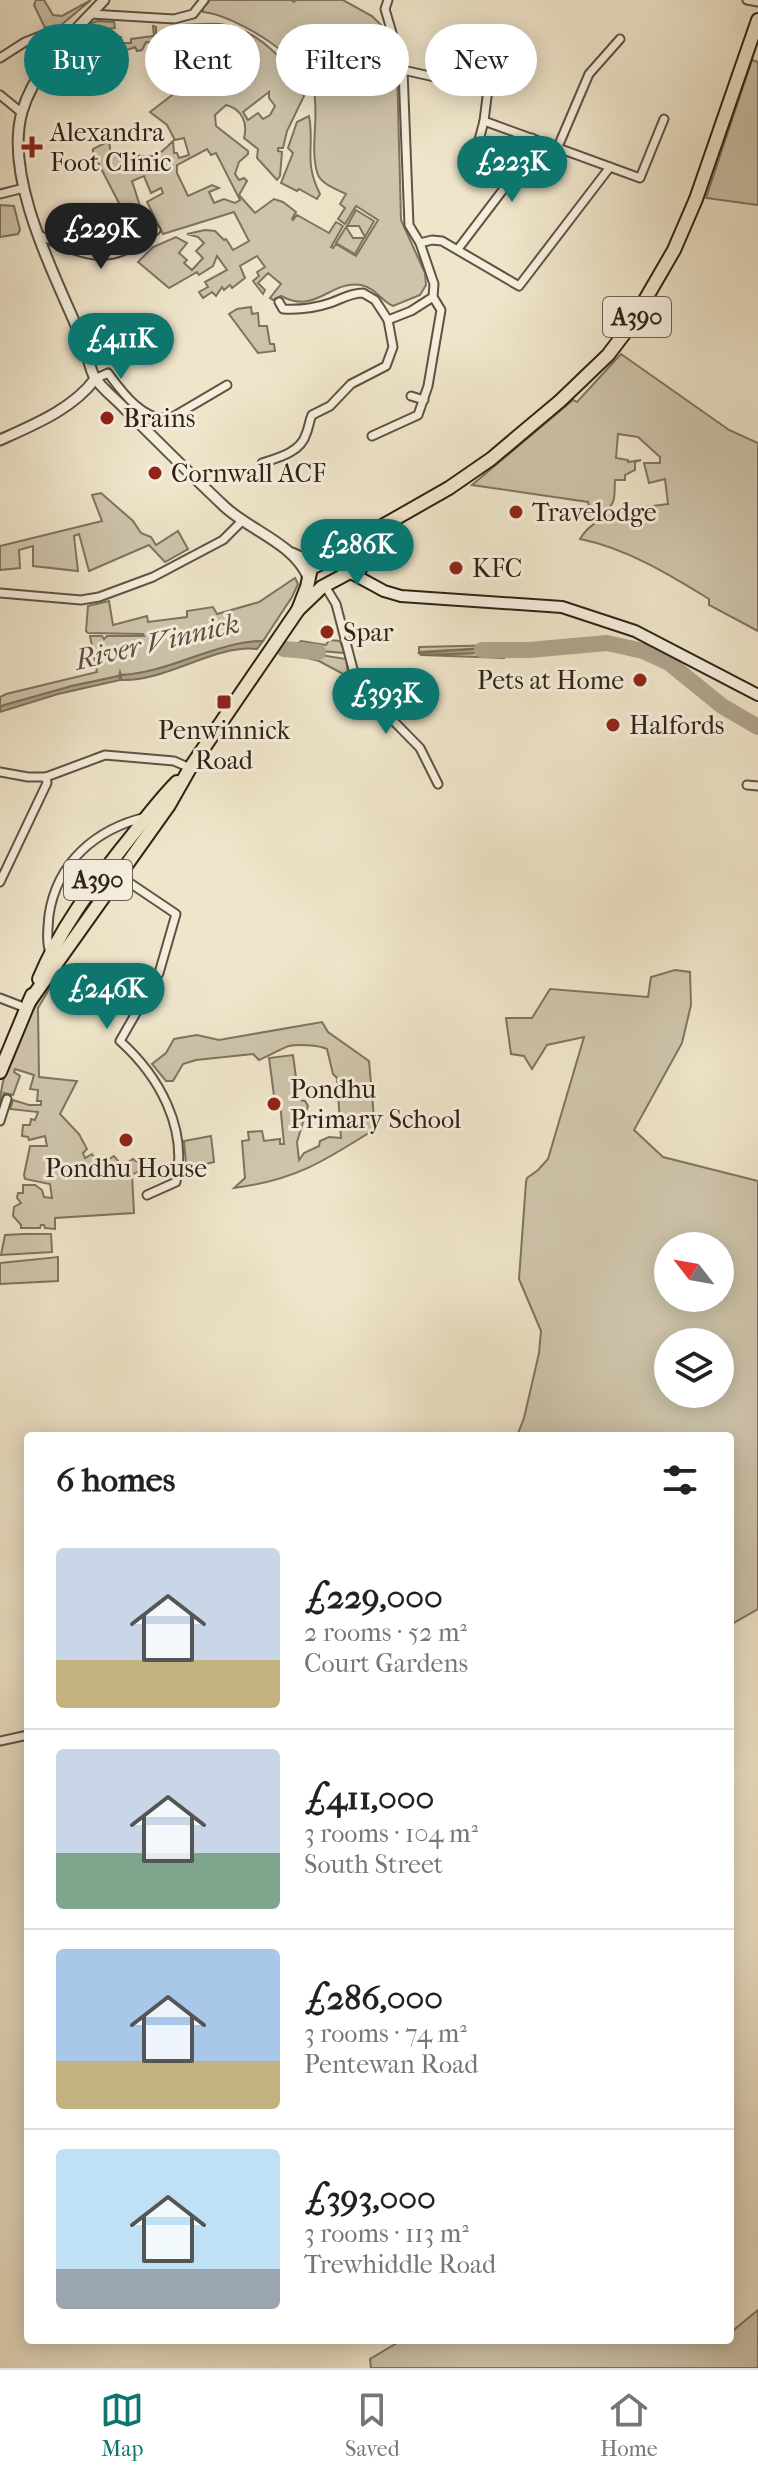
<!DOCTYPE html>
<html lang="en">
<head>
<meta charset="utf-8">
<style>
	:root { --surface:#fff; --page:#f2f2f2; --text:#222; --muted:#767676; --line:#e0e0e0; --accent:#0f766e }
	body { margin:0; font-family:"IM FELL French Canon",serif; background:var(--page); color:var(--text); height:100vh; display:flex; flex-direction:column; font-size:30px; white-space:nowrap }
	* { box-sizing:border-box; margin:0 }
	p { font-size:26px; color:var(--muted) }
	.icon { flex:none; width:44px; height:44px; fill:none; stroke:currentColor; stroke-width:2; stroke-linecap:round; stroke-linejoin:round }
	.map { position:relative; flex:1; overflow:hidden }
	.sheet { position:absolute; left:24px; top:1432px; width:710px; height:912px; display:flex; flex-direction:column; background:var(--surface); border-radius:8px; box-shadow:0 4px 20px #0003 }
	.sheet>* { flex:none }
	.guide { position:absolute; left:24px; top:24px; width:710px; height:72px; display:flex; gap:16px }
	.needle { width:52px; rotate:301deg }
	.controls { position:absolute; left:654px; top:1232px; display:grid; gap:16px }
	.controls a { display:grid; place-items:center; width:80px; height:80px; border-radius:50%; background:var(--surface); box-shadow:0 4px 20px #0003; font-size:40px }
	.price { position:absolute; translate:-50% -68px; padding:0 18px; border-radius:28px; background:var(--accent); color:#fff; font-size:26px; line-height:52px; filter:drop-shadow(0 2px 4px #0008) }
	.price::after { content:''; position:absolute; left:50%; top:48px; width:24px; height:18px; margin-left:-12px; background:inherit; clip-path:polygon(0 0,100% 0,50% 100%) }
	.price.on { background:#222; color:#fff }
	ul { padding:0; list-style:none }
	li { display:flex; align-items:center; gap:24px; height:200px; padding:0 32px }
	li+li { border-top:2px solid var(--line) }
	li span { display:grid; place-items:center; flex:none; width:224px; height:160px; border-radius:8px; color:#555 }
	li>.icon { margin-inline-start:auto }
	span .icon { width:96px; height:96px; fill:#fffc; stroke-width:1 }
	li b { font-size:34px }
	h2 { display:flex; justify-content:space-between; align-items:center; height:96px; padding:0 32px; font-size:34px }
	.pill { padding:0 28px; border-radius:36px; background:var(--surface); box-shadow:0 4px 20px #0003; font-size:28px; line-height:72px }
	.pill.on { background:var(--accent); color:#fff }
	.tabs { display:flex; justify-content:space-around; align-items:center; height:112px; border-top:2px solid var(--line); background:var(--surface); font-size:22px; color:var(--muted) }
	.tabs a { display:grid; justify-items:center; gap:4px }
	.tabs .on { color:var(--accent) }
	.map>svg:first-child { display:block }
	.green { fill:#cec4ab; stroke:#7e7360; stroke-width:2; fill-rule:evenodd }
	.water { fill:#aea38c; stroke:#7b6f5c; stroke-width:2 }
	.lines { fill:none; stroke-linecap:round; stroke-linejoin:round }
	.river { stroke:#aea38c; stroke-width:16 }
	.minor-casing { stroke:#5f5342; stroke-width:11 }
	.tertiary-casing { stroke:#5f5342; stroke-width:13 }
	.secondary-casing { stroke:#2f2215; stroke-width:14 }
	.trunk-casing { stroke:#2f2215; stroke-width:16 }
	.minor { stroke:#f5eedd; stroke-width:7 }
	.tertiary { stroke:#f5eedd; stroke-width:9 }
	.secondary { stroke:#f5eedd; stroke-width:10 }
	.trunk { stroke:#efe5ca; stroke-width:12 }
	.poi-dot { fill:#8f2418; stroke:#f5eedd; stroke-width:3 }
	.labels { text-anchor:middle; stroke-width:6; stroke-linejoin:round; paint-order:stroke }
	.shield { fill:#f5eedd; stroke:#6a5f51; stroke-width:2 }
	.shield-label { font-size:24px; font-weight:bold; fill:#2f2215 }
	.poi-label { font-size:26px; fill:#2f2215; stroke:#f5eedd; text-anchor:start }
	.water-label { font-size:28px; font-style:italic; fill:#5b4f3f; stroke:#f5eedd }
</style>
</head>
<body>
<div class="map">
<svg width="758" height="2368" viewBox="0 0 758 2368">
	<rect width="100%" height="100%" fill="#efe5ca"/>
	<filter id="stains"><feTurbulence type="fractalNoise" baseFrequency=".0025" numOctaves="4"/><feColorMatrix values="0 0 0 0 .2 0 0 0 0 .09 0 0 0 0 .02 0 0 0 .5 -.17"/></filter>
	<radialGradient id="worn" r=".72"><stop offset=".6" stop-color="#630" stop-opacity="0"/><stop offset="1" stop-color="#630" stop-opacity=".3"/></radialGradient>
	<g class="green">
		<path d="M36 0H44L53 15 62 16 91 0 54 31 52 27 45 28 34 5Z"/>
		<path d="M210 0H291L294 2 295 0H343L372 16 382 26 397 68 401 220 425 273 426 285 420 295 393 306C381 301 376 288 361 285 330 280 316 315 281 296L273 300 270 298 281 284 268 273 258 283 265 290 263 294 253 281 259 276 257 272 265 267 257 256 240 266 245 278 232 288 230 285 224 290 222 287 216 296 212 292 203 298 199 292 208 287 205 282 227 270 217 256 213 266 199 275 197 272 169 288 138 262 153 247 176 237 187 243 179 253 187 260 184 263 192 270 203 258 196 251 204 243 198 237 187 234 205 230 215 231 224 240 226 239 233 250 249 241 234 212 163 234 147 202 163 193 161 188 151 193 144 176 132 181 140 206 128 212 120 205 93 153V149L109 141 111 155 126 151 129 154C152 158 156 159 173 141L174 153H177L179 158 189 155 184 138 175 140 167 125 150 112 184 86 186 67 181 25C195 25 213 22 226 25 259 31 294 66 304 96L287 131 283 148H278V151L282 152 280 176 277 180 257 158 258 149 244 138C248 123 242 109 226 105L215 115 216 126 248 151V154L239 162 235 174 239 180 244 178 247 181 239 195 255 213 274 199 283 202 296 212 292 219 293 220 297 215 329 233 336 222 343 226 331 247 333 248 336 244 356 256 378 220 356 206 345 224 338 219 345 208 340 204 346 194C336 189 320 184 317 172 310 147 319 118 314 92 307 59 235 15 203 12V8ZM269 92V98L275 106 270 115 263 119 258 113 248 120 243 112ZM207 149 211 155 216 153 240 200 235 203 224 199 214 203 209 192 219 188 212 185 188 196 177 173V165Z"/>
		<path d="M97 21 114 22 115 28 107 29V38L121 37 122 43H131V39L154 36 153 26 156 27V43L146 42 142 50 137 51 135 47 119 53 117 48 112 49 111 44 95 45 90 24Z"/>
		<path d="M752 60 758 62V205L706 198Z"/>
		<path d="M309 116C315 146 303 161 320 194L317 199 299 189 297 191 281 183 293 153 288 148 297 122Z"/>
		<path d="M0 205 14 206 20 230 18 234 0 237Z"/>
		<path d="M356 210 374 221 365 237 359 226H347Z"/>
		<path d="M346 227 353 238H364L355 254 336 243Z"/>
		<path d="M251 307 252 314 258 313 259 326H267L270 344H274L275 351 258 353 229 314 237 309Z"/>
		<path d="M621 354 729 430 758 443V631L709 605V599C670 575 626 548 580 539 597 510 639 508 668 504L665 479 649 483 644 463H660V457L638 437 618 434 616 458 628 460V462L641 460 635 462V470L625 475V480H615C614 491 617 503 606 510L599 507 591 518 588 502 472 485 573 400 577 402Z"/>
		<path d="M101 493 133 521 141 533 151 537 156 545 178 531 188 549 165 562 149 545 89 571 79 534 74 536 78 571 33 566V546L19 550 20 568 0 570V546L102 521 92 495Z"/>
		<path d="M295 578 298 584 292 597 263 641C214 642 169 673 121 675L120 672 119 676 72 686 0 707V697L6 694 97 672 90 636H102L104 639 107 636H144L143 634 88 633 86 631 88 606 109 601 113 625 147 616 148 622 187 617V611L213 607 217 614 259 602Z"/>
		<path d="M329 640 340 641 345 653 296 649 297 644 301 641 326 645Z"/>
		<path d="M502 645V647L419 652V647Z"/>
		<path d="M296 651 346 659 348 672 345 675 319 661 296 655Z"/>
		<path d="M503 652 504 658 421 655Z"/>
		<path d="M87 925 38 1008 39 1077 77 1081 60 1114 79 1134 87 1149 83 1153 85 1158 92 1154 99 1165 114 1156 122 1166 133 1159 139 1163V1171L132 1175 134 1213 55 1218V1229L45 1228 44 1225H41L40 1228H21V1225L13 1216 14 1207 21 1203 17 1198 18 1193H23V1185H35L42 1190 44 1197 52 1198 50 1184 25 1179 24 1175 30 1146H47L45 1136 29 1140 28 1137 22 1136 23 1125H30L31 1119 35 1120 38 1112 10 1109 13 1100 29 1105H41V1101H37L38 1090 30 1089 34 1075 15 1069 14 1072 20 1076 13 1095 4 1093 0 1106C0 1050 56 971 87 925Z"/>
		<path d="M675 970 690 972 691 1005 682 1043 634 1130 663 1157 758 1181V1609L730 1625V1436H517L524 1418 539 1353 541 1331 519 1279 526 1182 527 1178 538 1170 548 1159 584 1037 547 1045 532 1069 524 1056 511 1054 506 1018H532L550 989 648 997 651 977ZM668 1246H720V1298H668ZM668 1342H720V1394H668Z"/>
		<path d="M322 1022 328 1032 369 1061 375 1129C323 1162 295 1180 234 1188L245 1178 242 1141 249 1140 248 1132 262 1131 264 1141 280 1139V1144H284L280 1103H275L269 1058 293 1055 299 1100 305 1101 308 1106 297 1142 299 1160 304 1153 319 1146 320 1141 329 1137 341 1138 337 1078 333 1074 327 1049C319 1045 297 1044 289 1046 287 1046 264 1058 259 1060L253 1054 196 1060 183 1064 173 1081H166L152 1064 166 1053 174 1039 197 1035 219 1040Z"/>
		<path d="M211 1136 214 1162 191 1168 186 1163 184 1141Z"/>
		<path d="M24 1234H51L52 1252 1 1255 5 1235Z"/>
		<path d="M58 1257V1281L0 1284V1263Z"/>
		<path d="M758 2310V2368H371L370 2359 402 2340H730V2333Z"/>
	</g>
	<g class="water">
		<path d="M263 641 257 649C215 644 166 682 121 680V675C170 673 214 642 263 641Z"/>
		<path d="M502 647 503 652 421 655 419 653Z"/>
		<path d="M119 676 120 680 58 694 0 712V707L4 705 72 686Z"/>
	</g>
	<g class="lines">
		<g class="river">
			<path d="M284 649 318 652"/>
			<path d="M482 650H529L607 643 643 651 669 663 722 706 758 727"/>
		</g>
		<defs>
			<g id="minor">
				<path d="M747 0 758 2"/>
				<path d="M91 14 174 19 193 14 204 0"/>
				<path d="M0 58 25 42 40 36"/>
				<path d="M403 70 488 89 484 121 640 178 664 119"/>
				<path d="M488 89 497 48"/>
				<path d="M0 95 22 113"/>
				<path d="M478 144 484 121"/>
				<path d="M557 149 589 74 620 39"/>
				<path d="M0 194 24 188"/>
				<path d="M39 235C89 258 110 268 156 230"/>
				<path d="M420 243 432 240 442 241 519 286 610 167"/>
				<path d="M458 249 515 174 532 138"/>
				<path d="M279 302 283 309C300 310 315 308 330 303 342 299 350 293 363 293L375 300 388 320"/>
				<path d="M95 379 108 373C122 392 144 423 171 418L227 385"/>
				<path d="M411 396 424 400"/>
				<path d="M372 436 418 415 428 386 441 310 433 297 434 284 420 243 409 225 403 70 385 9 388 0"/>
				<path d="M262 463C278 458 301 452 306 434 309 428 309 421 312 415L330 406 351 384 386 366 393 347 388 320 411 311 433 297"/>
				<path d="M325 586 336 604 355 677 369 696 420 748 438 784"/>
				<path d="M0 593 81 600 99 597 153 577 223 540 242 521"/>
				<path d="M0 772 28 777H46L105 755 174 761 190 768"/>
				<path d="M747 785 758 786"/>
				<path d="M118 875 176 914 159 973 120 1041C159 1076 188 1128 176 1182L147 1195"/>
				<path d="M0 882 47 783 46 777"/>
				<path d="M50 953C46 941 48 927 49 915 57 862 96 829 146 817"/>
				<path d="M0 998 26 1008"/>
				<path d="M0 1121 7 1099"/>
				<path d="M0 1741 28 1735"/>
			</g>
			<g id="tertiary">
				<path d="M104 0C73 33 35 67 22 112 3 180 58 281 84 344 88 354 89 368 95 378 102 389 116 399 125 409 158 442 191 475 225 507 251 531 293 543 308 577"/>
				<path d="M0 440C33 425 73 409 95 379"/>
				<path d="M292 553 317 564"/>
			</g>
			<path id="secondary" d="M351 573 384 591 401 596 562 607 635 631 758 695"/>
			<g id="trunk">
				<path d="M344 553 341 561 343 568 350 572 359 571 371 546 388 527"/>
				<path d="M298 610 307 587 311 568 344 553 377 529 449 488 491 459 560 401 608 355 630 326 674 250 696 199 758 20"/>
				<path d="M39 979C59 931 90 889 122 848 140 826 157 802 177 782"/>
				<path d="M29 1002 169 805 190 768 298 610 322 587 350 572"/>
				<path d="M0 1072 32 995"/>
			</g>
		</defs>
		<use href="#minor" class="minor-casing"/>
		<use href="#tertiary" class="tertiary-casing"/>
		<use href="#secondary" class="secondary-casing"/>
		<use href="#trunk" class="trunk-casing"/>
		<use href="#minor" class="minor"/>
		<use href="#tertiary" class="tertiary"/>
		<use href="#secondary" class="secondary"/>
		<use href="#trunk" class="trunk"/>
	</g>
	<g class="poi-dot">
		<path d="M28 135h8v8h8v8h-8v8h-8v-8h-8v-8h8z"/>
		<circle cx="107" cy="418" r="8"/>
		<circle cx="155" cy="473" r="8"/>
		<circle cx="516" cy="512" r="8"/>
		<circle cx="456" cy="568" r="8"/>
		<circle cx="327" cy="632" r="8"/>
		<circle cx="640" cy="680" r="8"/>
		<rect x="216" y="694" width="16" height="16" rx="4"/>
		<circle cx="613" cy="725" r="8"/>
		<circle cx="274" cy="1104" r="8"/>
		<circle cx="126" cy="1140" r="8"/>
	</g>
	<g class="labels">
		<g class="shield">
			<rect x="603" y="297" width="68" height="40" rx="6"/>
			<rect x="64" y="860" width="68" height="40" rx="6"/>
		</g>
		<g class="shield-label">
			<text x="637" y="325">A390</text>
			<text x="98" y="888">A390</text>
		</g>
		<g class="poi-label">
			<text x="50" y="141">Alexandra<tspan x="50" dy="30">Foot Clinic</tspan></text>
			<text x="123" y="427">Brains</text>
			<text x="171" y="482">Cornwall ACF</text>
			<text x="532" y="521">Travelodge</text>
			<text x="472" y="577">KFC</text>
			<text x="343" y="641">Spar</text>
			<text x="624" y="689" text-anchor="end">Pets at Home</text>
			<text x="629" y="734">Halfords</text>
			<text x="224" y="739" text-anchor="middle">Penwinnick<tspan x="224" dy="30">Road</tspan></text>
			<text x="290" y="1098">Pondhu<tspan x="290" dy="30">Primary School</tspan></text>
			<text x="126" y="1177" text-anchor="middle">Pondhu House</text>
		</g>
		<g class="water-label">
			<text transform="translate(157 641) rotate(-13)" y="10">River Vinnick</text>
		</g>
	</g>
	<rect width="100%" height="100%" filter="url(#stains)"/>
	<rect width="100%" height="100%" fill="url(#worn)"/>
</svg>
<div class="controls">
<a><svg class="needle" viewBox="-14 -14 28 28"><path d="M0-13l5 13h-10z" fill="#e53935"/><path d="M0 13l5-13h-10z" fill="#767676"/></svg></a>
<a><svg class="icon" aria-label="layers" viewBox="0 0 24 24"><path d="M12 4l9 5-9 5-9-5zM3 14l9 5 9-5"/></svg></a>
</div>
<b class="price" style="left:512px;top:204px">£223K</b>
<b class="price on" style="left:101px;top:271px">£229K</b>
<b class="price" style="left:121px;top:381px">£411K</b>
<b class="price" style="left:357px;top:587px">£286K</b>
<b class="price" style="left:386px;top:736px">£393K</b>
<b class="price" style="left:107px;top:1031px">£246K</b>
<div class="guide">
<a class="pill on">Buy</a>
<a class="pill">Rent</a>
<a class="pill">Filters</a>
<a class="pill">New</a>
</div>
<section class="sheet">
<h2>6 homes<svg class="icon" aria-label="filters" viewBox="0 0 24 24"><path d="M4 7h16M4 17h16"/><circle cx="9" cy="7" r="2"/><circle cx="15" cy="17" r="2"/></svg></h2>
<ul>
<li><span style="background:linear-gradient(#c9d6e8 70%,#c2b280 0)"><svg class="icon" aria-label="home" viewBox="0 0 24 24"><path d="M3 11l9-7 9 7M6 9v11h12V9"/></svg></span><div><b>£229,000</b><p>2 rooms · 52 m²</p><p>Court Gardens</p></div></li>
<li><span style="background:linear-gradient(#c9d6e8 65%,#7fa58c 0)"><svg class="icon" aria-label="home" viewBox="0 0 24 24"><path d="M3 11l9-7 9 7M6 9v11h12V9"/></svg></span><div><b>£411,000</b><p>3 rooms · 104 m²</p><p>South Street</p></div></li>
<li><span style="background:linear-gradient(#a9c7e8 70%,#c2b280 0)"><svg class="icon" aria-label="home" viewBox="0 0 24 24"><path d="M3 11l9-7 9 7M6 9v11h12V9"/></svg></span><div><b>£286,000</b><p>3 rooms · 74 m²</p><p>Pentewan Road</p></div></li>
<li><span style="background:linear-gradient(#bfe0f5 75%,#9aa5b1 0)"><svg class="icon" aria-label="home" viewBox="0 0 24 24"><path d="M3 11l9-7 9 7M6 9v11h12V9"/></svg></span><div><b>£393,000</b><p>3 rooms · 113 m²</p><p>Trewhiddle Road</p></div></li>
</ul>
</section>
</div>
<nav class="tabs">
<a class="on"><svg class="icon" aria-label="map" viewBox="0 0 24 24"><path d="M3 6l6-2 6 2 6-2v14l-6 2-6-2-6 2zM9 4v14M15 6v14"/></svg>Map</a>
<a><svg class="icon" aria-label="saved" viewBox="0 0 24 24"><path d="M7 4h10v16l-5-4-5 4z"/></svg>Saved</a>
<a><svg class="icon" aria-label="home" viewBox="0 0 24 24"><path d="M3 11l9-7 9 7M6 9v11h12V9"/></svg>Home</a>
</nav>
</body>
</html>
